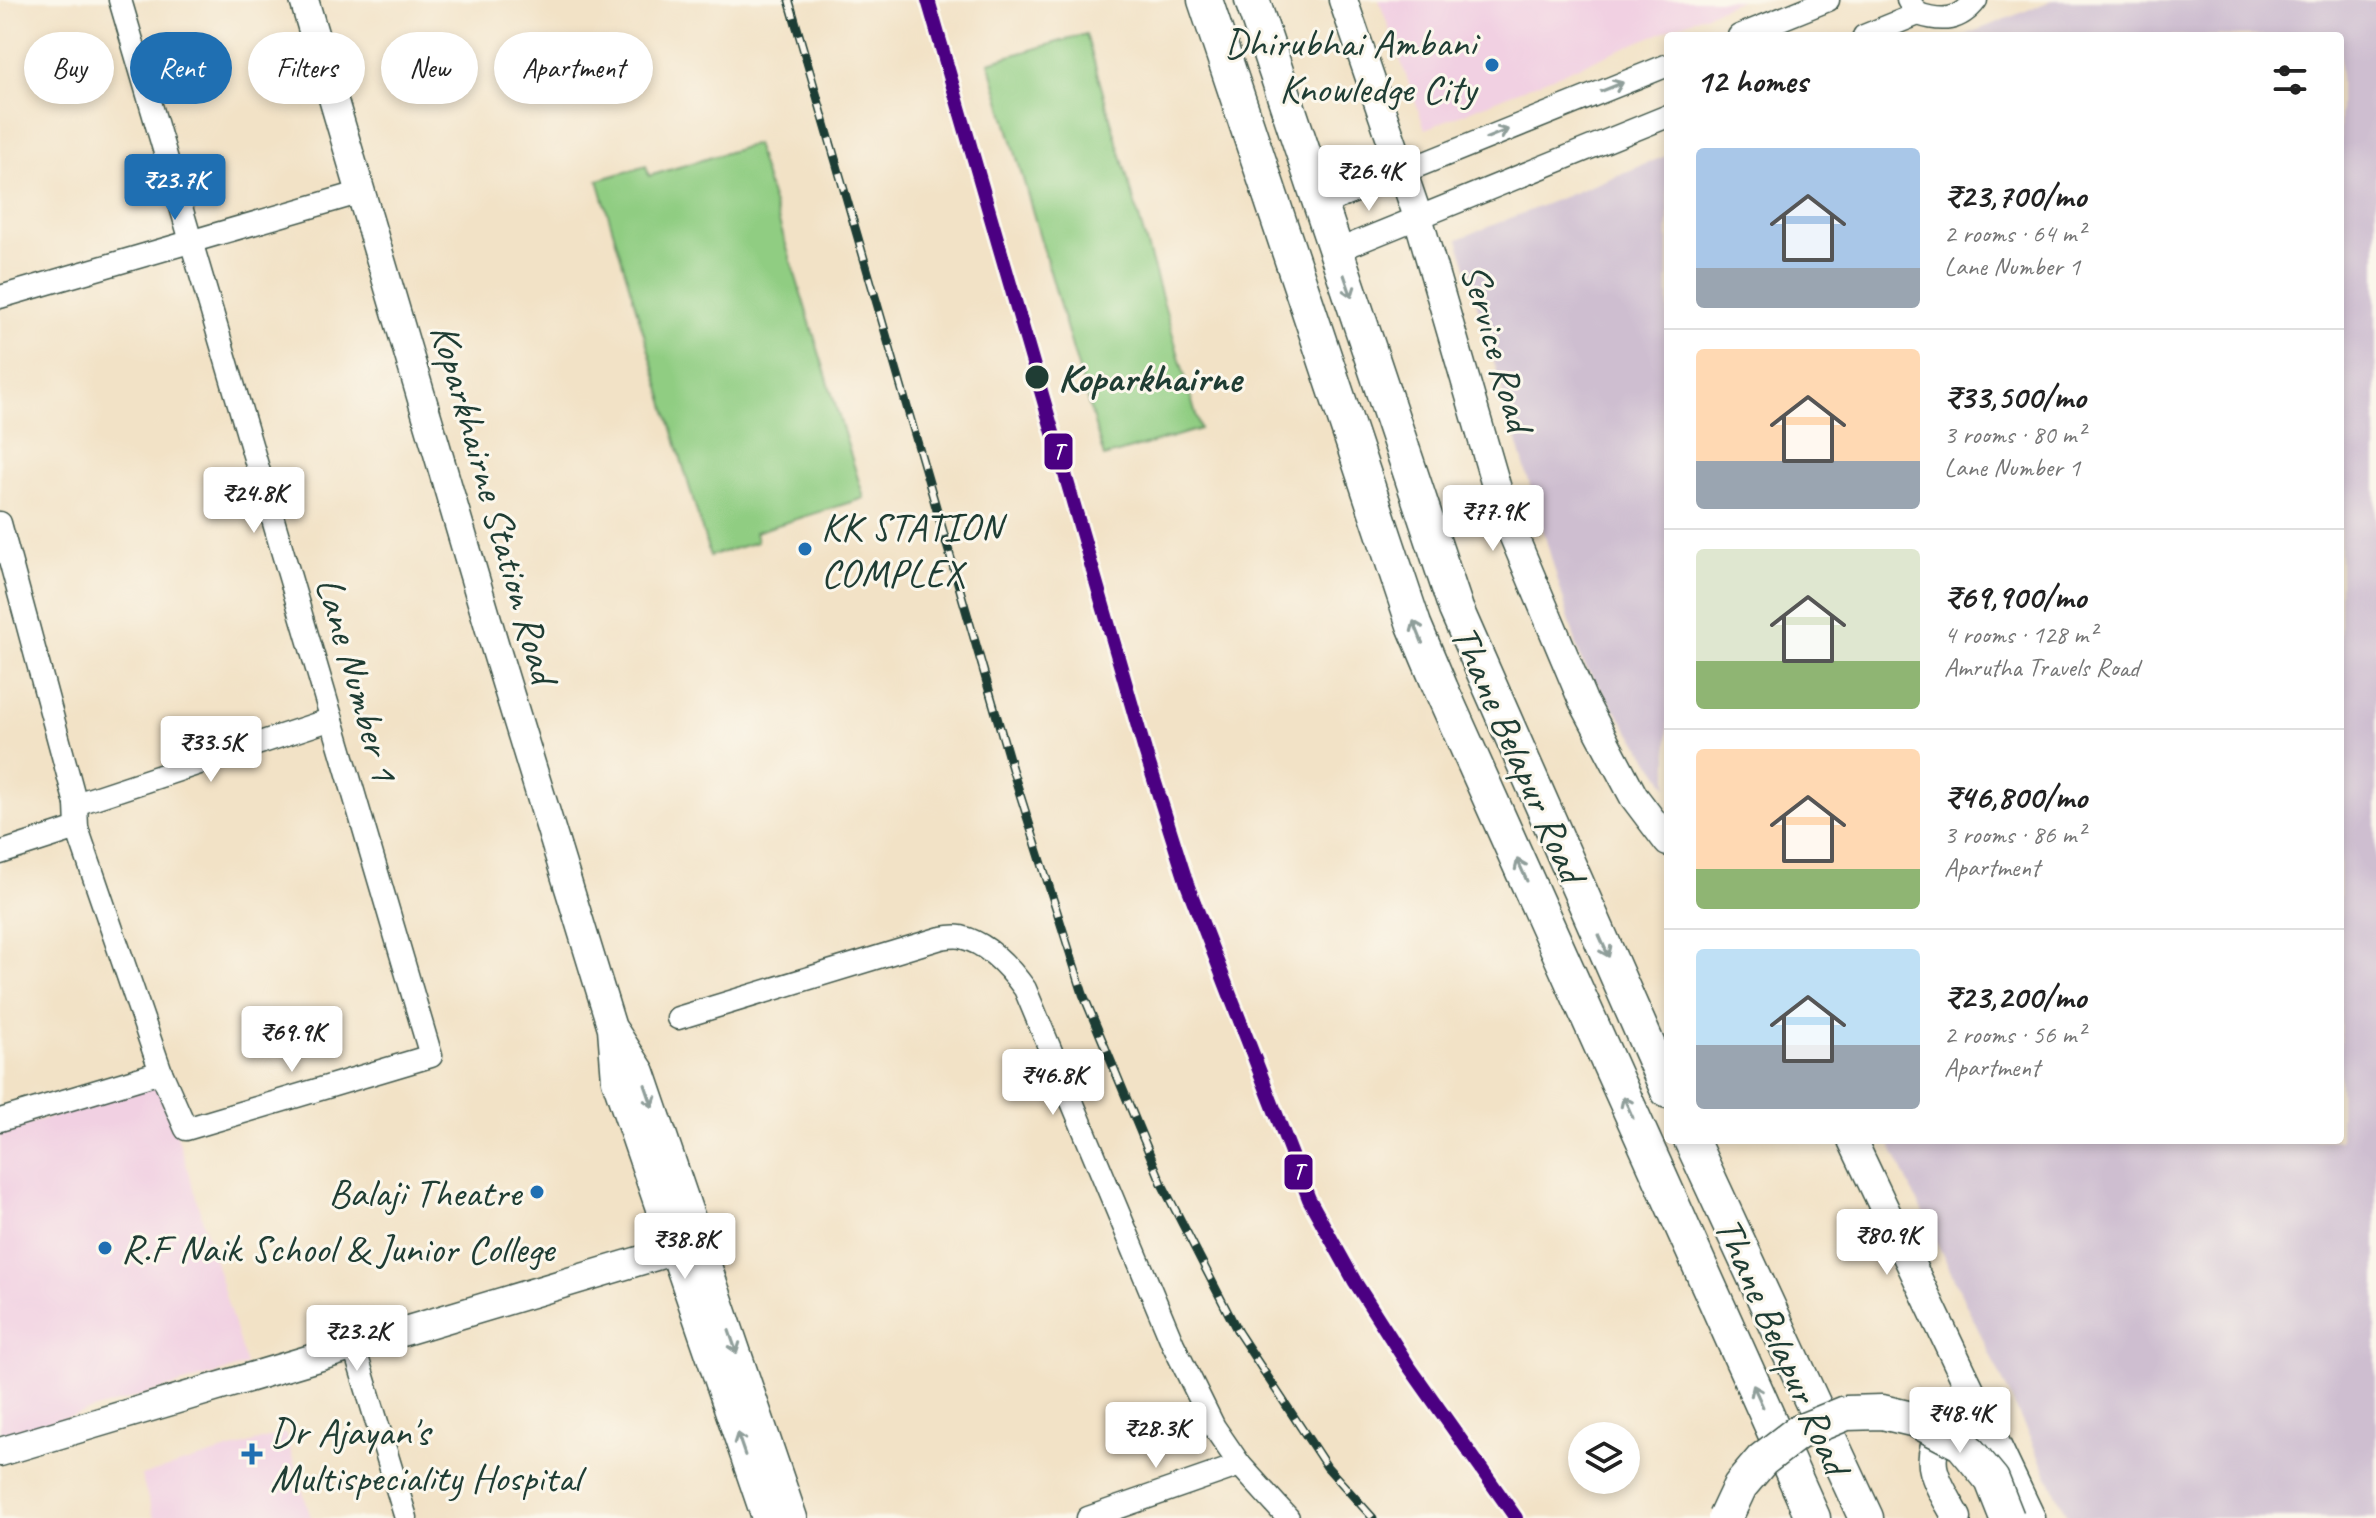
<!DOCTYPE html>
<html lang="en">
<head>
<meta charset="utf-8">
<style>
	:root { --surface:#fff; --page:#f6f6f6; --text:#222; --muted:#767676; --line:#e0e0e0; --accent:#1f6fb2 }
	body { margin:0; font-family:Caveat,sans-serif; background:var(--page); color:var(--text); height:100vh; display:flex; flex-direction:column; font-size:30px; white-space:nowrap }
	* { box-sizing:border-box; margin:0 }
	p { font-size:26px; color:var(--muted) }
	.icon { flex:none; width:44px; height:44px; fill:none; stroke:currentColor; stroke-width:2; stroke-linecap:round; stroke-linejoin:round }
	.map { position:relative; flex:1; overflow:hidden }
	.drawer { position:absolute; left:1664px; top:32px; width:680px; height:1112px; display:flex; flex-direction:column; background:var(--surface); border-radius:8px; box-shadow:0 4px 12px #0003 }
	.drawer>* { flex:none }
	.top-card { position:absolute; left:24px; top:32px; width:760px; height:72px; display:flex; gap:16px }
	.buttons { position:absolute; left:1568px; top:1422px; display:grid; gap:16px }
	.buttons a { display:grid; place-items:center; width:72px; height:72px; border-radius:50%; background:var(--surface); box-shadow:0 4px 12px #0003; font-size:40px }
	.price { position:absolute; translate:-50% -68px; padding:0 18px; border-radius:8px; background:#fff; color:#222; font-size:26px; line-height:52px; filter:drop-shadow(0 2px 4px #0008) }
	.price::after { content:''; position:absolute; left:50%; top:48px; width:24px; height:18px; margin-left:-12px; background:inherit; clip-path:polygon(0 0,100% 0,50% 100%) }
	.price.current { background:var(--accent); color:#fff }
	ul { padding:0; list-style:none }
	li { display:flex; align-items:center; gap:24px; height:200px; padding:0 32px }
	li+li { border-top:2px solid var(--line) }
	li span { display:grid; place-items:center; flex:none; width:224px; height:160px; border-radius:8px; color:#555 }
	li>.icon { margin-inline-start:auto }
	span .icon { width:96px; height:96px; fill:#fffc; stroke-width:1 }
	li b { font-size:34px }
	h2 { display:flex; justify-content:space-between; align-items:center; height:96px; padding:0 32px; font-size:34px }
	.tag { padding:0 28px; border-radius:36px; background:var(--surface); box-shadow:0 4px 12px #0003; font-size:28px; line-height:72px }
	.tag.current { background:var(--accent); color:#fff }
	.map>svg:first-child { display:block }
	.built { fill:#f1d0e2 }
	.industrial { fill:#cebed0 }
	.green { fill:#90cd82; stroke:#58855b; stroke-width:2 }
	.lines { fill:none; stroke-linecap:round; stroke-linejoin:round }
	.minor-casing { stroke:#3f564a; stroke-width:25 }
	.tertiary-casing { stroke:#3f564a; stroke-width:31 }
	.primary-casing { stroke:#3f564a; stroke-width:37 }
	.minor { stroke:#fff; stroke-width:22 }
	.tertiary { stroke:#fff; stroke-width:28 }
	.primary { stroke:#fff; stroke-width:34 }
	.rail-casing { stroke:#1f3d34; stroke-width:9 }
	.rail { stroke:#fbf7ec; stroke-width:6; stroke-dasharray:18; stroke-linecap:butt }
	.primary-bridge-casing { stroke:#3f564a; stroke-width:37; stroke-linecap:butt }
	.primary-bridge { stroke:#fff; stroke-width:34 }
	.rail-1-casing { stroke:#fbf7ec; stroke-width:20 }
	.rail-1 { stroke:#4b0082; stroke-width:14 }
	.oneway { stroke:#8f9e9a }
	.poi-dot { fill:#1f6fb2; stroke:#fbf7ec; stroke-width:3 }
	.stop-dot { fill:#1f3d34; stroke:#fbf7ec; stroke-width:3 }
	.labels { text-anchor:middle; stroke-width:6; stroke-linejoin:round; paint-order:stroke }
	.poi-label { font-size:40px; fill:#1f3d34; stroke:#fbf7ec; text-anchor:start }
	.street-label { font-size:40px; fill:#1f3d34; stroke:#fbf7ec }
	.stop-label { font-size:40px; font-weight:bold; fill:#1f3d34; stroke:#fbf7ec; text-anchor:start }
	.line-badge { stroke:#fbf7ec; stroke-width:3 }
	.badge-label { font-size:22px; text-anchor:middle; font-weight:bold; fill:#fff }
</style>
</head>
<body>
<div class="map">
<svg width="2376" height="1518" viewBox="0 0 2376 1518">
	<rect width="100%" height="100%" fill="#fbf7ec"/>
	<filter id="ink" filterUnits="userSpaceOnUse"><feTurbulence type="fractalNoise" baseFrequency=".0125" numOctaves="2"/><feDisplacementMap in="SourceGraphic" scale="16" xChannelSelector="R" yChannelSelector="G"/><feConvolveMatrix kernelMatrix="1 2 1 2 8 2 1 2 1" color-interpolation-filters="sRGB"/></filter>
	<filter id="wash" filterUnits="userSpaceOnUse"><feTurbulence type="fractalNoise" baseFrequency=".006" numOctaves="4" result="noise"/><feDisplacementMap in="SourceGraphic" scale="32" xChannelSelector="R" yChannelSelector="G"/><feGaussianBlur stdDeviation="1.8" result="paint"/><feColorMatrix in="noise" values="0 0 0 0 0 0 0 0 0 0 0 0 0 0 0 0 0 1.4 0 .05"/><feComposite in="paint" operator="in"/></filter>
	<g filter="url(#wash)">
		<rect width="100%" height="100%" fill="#f2e2c6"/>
		<g class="built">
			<path d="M1379 0H1741L1425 129Z"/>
			<path d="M162 1084 246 1365 0 1437V1132Z"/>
			<path d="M285 1433 311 1518H154L141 1476Z"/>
		</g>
		<g class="industrial">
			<path d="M2053 0H2376V1518H2068L1888 1140H2340V36H1963Z"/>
			<path d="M1668 155V787L1581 660 1458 239Z"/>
		</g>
		<g class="green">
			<path d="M1086 34 1200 429 1104 457 989 62Z"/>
			<path d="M755 144 864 498 755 532 757 542 710 556 598 180 646 166 649 176Z"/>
		</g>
	</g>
	<g filter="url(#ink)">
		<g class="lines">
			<defs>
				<g id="minor">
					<path d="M1908 0 1918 14C1942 22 1960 21 1976 0"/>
					<path d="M1739 36 1828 0"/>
					<path d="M1864 36 1918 14"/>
					<path d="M1321 205 1668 65"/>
					<path d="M1336 251 1668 116"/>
					<path d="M0 297 362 192"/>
					<path d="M0 523 76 804 77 828 161 1072 186 1129 431 1056 120 0"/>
					<path d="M76 804 332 719"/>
					<path d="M0 853 77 828"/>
					<path d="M678 1018 941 938C947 937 955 936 961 937 987 943 1010 968 1025 989L1173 1344 1214 1427 1240 1465 1288 1518"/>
					<path d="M0 1120 161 1072"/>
					<path d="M354 1347 406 1518"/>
					<path d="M1088 1518 1240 1465"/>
				</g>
				<g id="tertiary">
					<path d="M304 0 496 650 612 1028 616 1080 766 1518"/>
					<path d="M1343 0 1418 217 1504 513 1583 701 1634 797 1668 842"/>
					<path d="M615 1032 641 1072 793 1518"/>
					<path d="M1852 1140 2031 1518"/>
					<path d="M0 1452 699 1243"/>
					<path d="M1957 1518C1950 1504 1938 1487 1934 1471 1926 1443 1953 1412 1970 1391"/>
				</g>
				<g id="primary">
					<path d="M1205 0 1414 625 1441 689 1813 1518"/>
					<path d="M1252 0 1456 609 1668 1091"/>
					<path d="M1691 1140 1866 1518"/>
				</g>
			</defs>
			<use href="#minor" class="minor-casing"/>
			<use href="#tertiary" class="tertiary-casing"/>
			<use href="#primary" class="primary-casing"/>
			<use href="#minor" class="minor"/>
			<use href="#tertiary" class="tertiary"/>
			<use href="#primary" class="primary"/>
			<defs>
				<path id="rail" d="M789 0 1012 769 1083 994 1163 1186 1238 1332 1327 1467 1373 1518"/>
			</defs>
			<use href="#rail" class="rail-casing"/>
			<use href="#rail" class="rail"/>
			<defs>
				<path id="primary-bridge" d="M1725 1518 1740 1486 1762 1460 1797 1433 1846 1413 1882 1412 1916 1420 1962 1444 1992 1480 2007 1518"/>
			</defs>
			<use href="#primary-bridge" class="primary-bridge-casing"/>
			<use href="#primary-bridge" class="primary-bridge"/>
			<defs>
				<path id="rail-1" d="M928 0 1145 751 1187 884 1309 1199 1355 1282 1408 1365 1516 1518"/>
			</defs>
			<use href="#rail-1" class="rail-1-casing"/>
			<use href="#rail-1" class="rail-1"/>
		</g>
		<defs><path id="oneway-shaft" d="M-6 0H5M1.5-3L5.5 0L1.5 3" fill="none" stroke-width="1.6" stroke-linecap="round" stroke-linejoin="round" transform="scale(2)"/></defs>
		<g class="oneway">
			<use href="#oneway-shaft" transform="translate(1612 87) rotate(-22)"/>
			<use href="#oneway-shaft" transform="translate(1497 134) rotate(-22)"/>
			<use href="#oneway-shaft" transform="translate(1348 286) rotate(71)"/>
			<use href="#oneway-shaft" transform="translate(1418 632) rotate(-112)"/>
			<use href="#oneway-shaft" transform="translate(1522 870) rotate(-114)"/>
			<use href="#oneway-shaft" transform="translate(1604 946) rotate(66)"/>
			<use href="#oneway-shaft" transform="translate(649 1096) rotate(71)"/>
			<use href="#oneway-shaft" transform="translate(1628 1107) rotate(-114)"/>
			<use href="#oneway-shaft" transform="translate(733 1342) rotate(71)"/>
			<use href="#oneway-shaft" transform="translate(1758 1396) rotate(-114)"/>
			<use href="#oneway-shaft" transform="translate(741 1444) rotate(-109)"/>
		</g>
	</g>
	<g class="poi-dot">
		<circle cx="1492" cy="65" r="8"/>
		<circle cx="805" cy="549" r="8"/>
		<circle cx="537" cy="1192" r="8"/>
		<circle cx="105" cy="1248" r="8"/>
		<path d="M248 1442h8v8h8v8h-8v8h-8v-8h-8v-8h8z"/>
	</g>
	<circle class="stop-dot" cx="1037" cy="377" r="13"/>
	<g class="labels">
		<g class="poi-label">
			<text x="1476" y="56" text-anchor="end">Dhirubhai Ambani<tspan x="1476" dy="46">Knowledge City</tspan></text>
			<text x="821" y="540">KK STATION<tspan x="821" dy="46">COMPLEX</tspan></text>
			<text x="521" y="1206" text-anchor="end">Balaji Theatre</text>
			<text x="121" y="1262">R.F Naik School &amp; Junior College</text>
			<text x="270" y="1445">Dr Ajayan's<tspan x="270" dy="46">Multispeciality Hospital</tspan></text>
		</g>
		<g class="street-label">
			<text transform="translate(1498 347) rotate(74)" y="14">Service Road</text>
			<text transform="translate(495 503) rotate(74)" y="14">Koparkhairne Station Road</text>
			<text transform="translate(358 679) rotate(74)" y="14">Lane Number 1</text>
			<text transform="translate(1519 753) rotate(66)" y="14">Thane Belapur Road</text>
			<text transform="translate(1783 1345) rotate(66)" y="14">Thane Belapur Road</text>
		</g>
		<g class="stop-label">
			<text x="1058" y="391">Koparkhairne</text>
		</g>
	</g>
	<g class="line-badge">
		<rect x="1043" y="432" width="31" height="39" rx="8" fill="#4b0082"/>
		<rect x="1283" y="1153" width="31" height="38" rx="8" fill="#4b0082"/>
	</g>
	<g class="badge-label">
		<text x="1058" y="459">T</text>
		<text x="1298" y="1179">T</text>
	</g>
</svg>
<div class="buttons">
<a><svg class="icon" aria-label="layers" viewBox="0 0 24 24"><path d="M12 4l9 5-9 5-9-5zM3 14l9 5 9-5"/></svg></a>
</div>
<b class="price" style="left:1369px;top:213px">₹26.4K</b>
<b class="price current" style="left:175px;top:222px">₹23.7K</b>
<b class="price" style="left:254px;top:535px">₹24.8K</b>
<b class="price" style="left:1493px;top:553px">₹77.9K</b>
<b class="price" style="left:211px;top:784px">₹33.5K</b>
<b class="price" style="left:292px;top:1074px">₹69.9K</b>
<b class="price" style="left:1053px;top:1117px">₹46.8K</b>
<b class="price" style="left:1887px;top:1277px">₹80.9K</b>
<b class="price" style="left:685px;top:1281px">₹38.8K</b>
<b class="price" style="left:357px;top:1373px">₹23.2K</b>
<b class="price" style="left:1960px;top:1455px">₹48.4K</b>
<b class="price" style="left:1156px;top:1470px">₹28.3K</b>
<div class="top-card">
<a class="tag">Buy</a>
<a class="tag current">Rent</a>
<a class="tag">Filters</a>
<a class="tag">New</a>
<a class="tag">Apartment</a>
</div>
<section class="drawer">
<h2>12 homes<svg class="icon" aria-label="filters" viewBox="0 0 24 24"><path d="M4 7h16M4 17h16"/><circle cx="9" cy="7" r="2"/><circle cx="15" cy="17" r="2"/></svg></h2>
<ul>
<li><span style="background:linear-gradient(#a9c7e8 75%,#9aa5b1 0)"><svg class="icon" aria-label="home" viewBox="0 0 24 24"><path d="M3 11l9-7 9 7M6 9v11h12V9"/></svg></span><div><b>₹23,700/mo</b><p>2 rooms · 64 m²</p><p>Lane Number 1</p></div></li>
<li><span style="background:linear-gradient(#ffd9b3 70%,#9aa5b1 0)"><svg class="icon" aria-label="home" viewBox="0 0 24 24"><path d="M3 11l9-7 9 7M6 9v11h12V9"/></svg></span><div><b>₹33,500/mo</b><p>3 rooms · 80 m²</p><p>Lane Number 1</p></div></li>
<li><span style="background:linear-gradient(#dfe7d0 70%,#8fb573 0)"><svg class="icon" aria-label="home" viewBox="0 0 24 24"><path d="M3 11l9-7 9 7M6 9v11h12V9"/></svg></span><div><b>₹69,900/mo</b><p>4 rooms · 128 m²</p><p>Amrutha Travels Road</p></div></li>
<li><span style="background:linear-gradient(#ffd9b3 75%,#8fb573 0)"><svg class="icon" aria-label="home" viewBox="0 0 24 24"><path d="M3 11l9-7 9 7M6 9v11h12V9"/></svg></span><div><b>₹46,800/mo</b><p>3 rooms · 86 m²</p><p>Apartment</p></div></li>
<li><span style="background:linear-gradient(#bfe0f5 60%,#9aa5b1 0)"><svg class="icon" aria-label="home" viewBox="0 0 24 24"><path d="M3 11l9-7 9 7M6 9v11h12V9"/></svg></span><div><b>₹23,200/mo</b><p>2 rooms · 56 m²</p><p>Apartment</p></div></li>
</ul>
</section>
</div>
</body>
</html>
